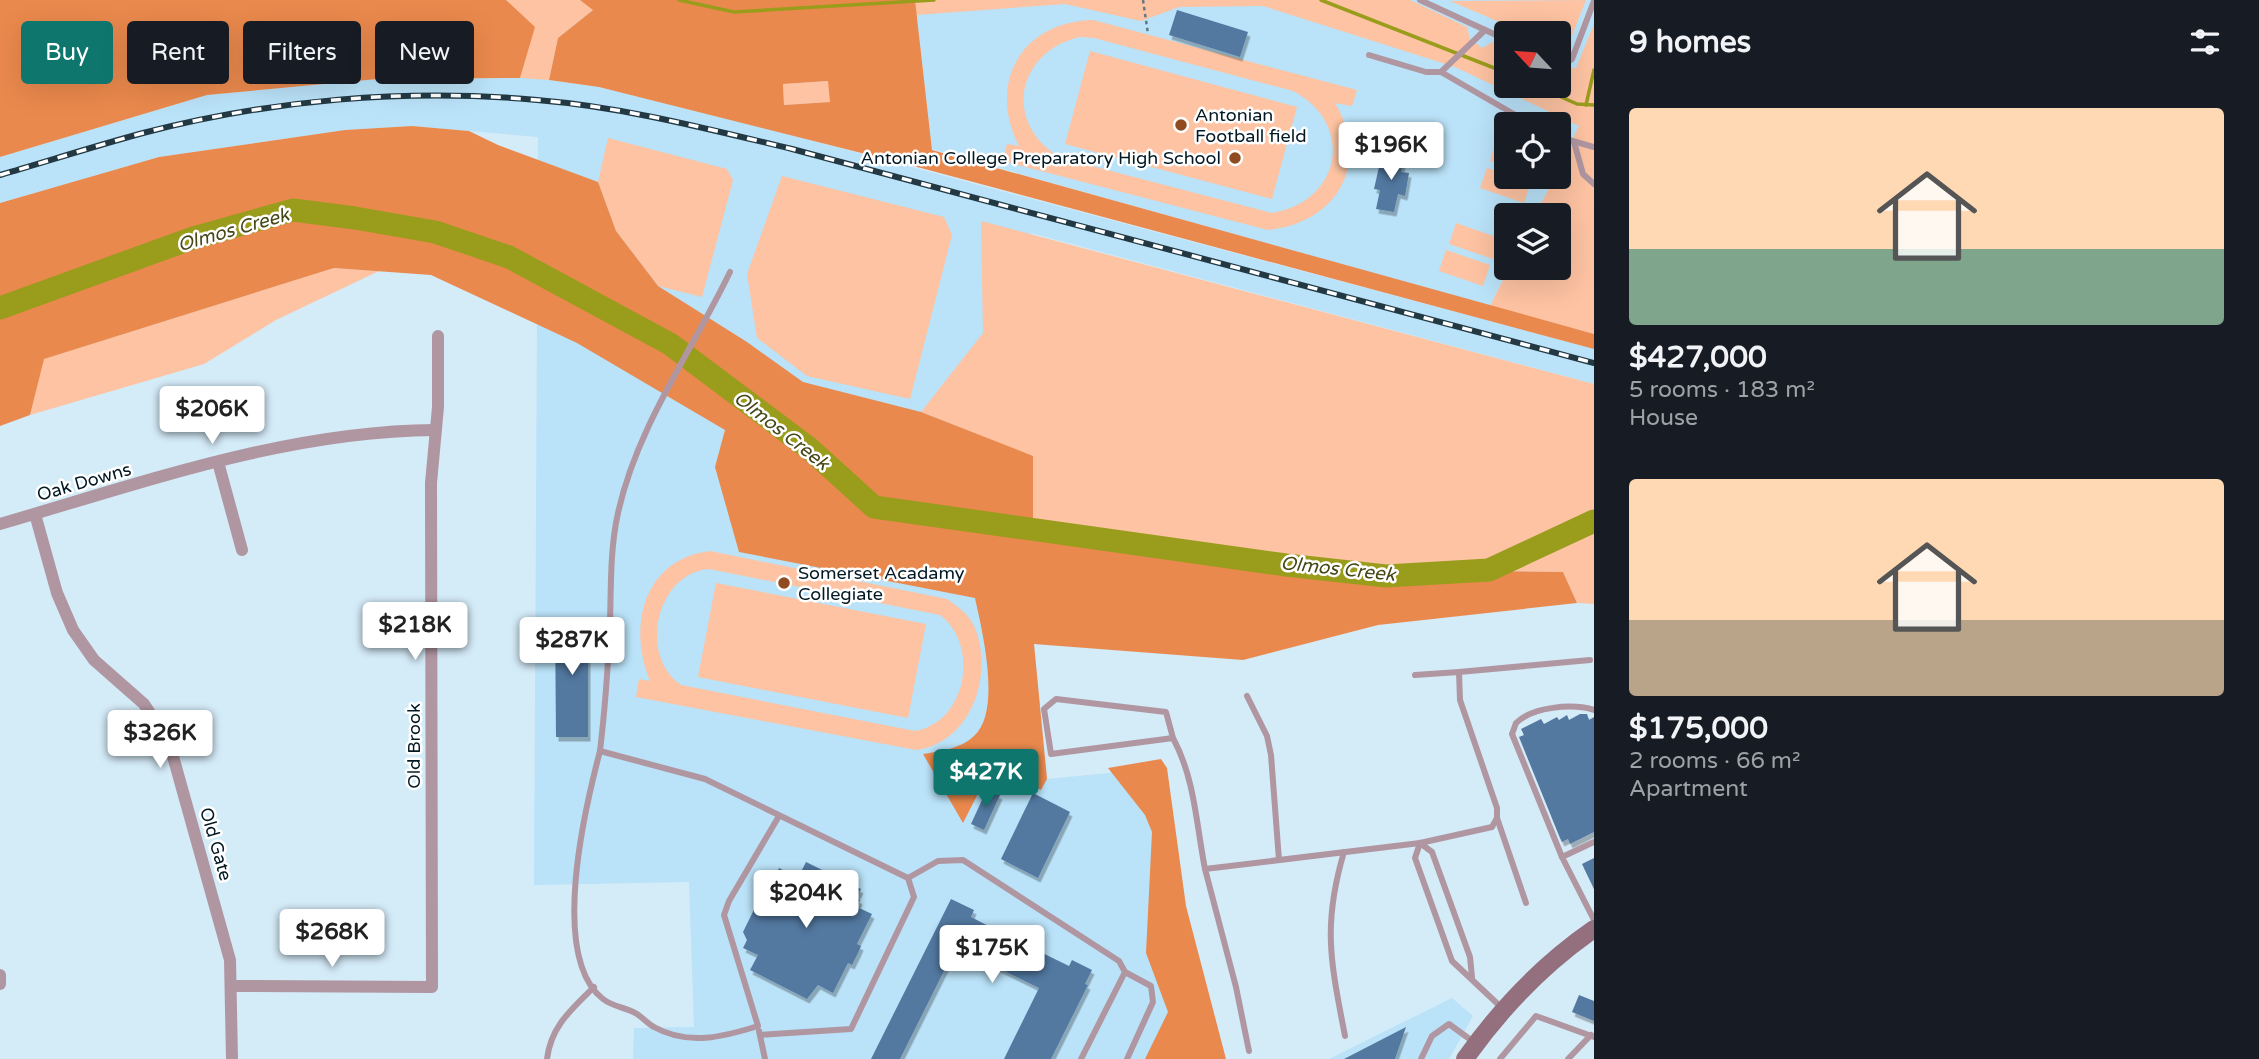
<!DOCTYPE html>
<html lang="en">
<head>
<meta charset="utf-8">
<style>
	:root { --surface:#171b24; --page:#20242c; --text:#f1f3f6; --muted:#9ea1a6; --accent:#0f766e }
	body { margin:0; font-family:"Varela Round",sans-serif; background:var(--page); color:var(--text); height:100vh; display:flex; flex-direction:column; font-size:26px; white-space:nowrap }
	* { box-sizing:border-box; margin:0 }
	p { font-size:23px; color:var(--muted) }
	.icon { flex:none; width:38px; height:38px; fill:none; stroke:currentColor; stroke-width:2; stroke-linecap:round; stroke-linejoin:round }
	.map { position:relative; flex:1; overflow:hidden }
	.sheet { display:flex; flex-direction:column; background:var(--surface); width:665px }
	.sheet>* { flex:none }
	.guide { position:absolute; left:21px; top:21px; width:665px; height:63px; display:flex; gap:14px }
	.needle { width:46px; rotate:296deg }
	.fabs { position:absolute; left:1494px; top:21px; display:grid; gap:14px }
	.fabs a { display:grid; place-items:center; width:77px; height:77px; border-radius:7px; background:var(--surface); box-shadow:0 7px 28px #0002; font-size:35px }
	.price { position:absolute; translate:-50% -60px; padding:0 16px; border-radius:7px; background:#fff; color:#222; font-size:23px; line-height:46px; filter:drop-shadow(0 2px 4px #0008) }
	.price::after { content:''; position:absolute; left:50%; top:42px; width:21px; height:16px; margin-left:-10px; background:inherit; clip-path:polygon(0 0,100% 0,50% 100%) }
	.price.current { background:var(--accent); color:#fff }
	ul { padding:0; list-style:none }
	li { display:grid; align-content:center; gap:14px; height:371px; padding:0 35px }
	li span { display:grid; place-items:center; height:217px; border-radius:7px; color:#555 }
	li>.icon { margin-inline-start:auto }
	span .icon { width:126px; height:126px; fill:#fffc; stroke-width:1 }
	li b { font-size:30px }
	h2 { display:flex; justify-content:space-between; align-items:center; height:84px; padding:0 35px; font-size:30px }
	.pill { padding:0 24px; border-radius:7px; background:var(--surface); box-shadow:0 7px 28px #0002; font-size:24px; line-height:63px }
	.pill.current { background:var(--accent); color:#fff }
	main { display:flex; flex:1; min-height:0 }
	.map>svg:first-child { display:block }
	.built { fill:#bae2f8; fill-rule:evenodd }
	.green { fill:#fdc3a2; fill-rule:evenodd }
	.forest { fill:#ea894d; fill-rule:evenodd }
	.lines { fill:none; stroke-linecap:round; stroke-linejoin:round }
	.stream { stroke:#9a9c1c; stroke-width:3.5 }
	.river { stroke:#9a9c1c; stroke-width:23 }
	.building { fill:#5379a1; filter:url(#shadow) }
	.path { stroke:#637a86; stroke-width:2.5; stroke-dasharray:3.5 3.5; stroke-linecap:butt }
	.lane { stroke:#b096a1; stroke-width:6 }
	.street { stroke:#b096a1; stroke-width:12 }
	.secondary { stroke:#94707f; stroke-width:18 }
	.rail-casing { stroke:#223944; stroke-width:6 }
	.rail { stroke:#fff; stroke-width:3.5; stroke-dasharray:10; stroke-linecap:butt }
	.poi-dot { fill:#904c1f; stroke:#fff; stroke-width:2.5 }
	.labels { text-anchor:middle; stroke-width:5; stroke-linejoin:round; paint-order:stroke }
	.poi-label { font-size:18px; fill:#021924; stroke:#fff; text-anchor:start }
	.street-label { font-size:18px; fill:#021924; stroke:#fff }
	.water-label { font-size:19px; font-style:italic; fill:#464818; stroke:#fff }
</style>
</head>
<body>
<main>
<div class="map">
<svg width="1594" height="1059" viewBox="0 0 1594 1059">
	<defs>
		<filter id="shadow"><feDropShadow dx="2.5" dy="4.5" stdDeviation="0" flood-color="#0004"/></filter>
	</defs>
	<rect width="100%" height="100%" fill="#d4ebf8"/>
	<g class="built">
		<path d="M915 0H1594V98L1559 167V124H1507V177H1555L1535 215H1507V268H1509L1490 306 932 149ZM1507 33H1559V86H1507Z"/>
		<path d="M534 78 599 87 769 129 1594 349V384L1031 233 1034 644 1047 779 1150 769 1181 998 1153 1059H633L634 1028 694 1027 689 882 534 885 538 137 412 126 345 130 159 157 0 203V157L207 95 378 79Z"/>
		<path d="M1452 998 1473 1016 1449 1059H1329Z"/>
	</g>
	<g class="green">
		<path d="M506 0H580L594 9 558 38 549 80 520 78 534 27Z"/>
		<path d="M915 0H1410L1467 27 1470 39 1482 48 1495 41 1507 46V86H1559V69L1576 68 1594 24V334L1490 306 1509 268H1559V215H1535L1555 177H1559V167L1579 126 1455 67 1263 6 1179 7 1141 21 1065 4 916 15Z"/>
		<path d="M1586 0 1566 51 1559 48V33H1525L1450 1Z"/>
		<path d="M1093 20 1357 90 1352 106 1335 103C1371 164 1337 223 1268 230L1003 161 1007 144 1019 146C987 83 1021 22 1093 20ZM1079 37 1094 38 1293 91C1356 124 1341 202 1272 213L1061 158C1003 125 1015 53 1079 37Z"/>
		<path d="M1090 51 1297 107 1272 199 1065 144Z"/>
		<path d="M829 81 830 102 784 105 783 84Z"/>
		<path d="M608 138 727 169 733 180 702 297 658 286 616 231 598 182Z"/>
		<path d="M1496 140 1507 144V166L1490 161Z"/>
		<path d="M1487 168 1531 182 1524 203 1480 188Z"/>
		<path d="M782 176 944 217 952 235 910 399 807 376 757 338 747 274Z"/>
		<path d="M981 221 1594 384V604L1577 603 1563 572 1414 570 1237 552 1033 522 1032 456 921 412 983 333Z"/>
		<path d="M1456 223 1499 238 1493 259 1449 244Z"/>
		<path d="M1446 250 1490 265 1483 286 1439 271Z"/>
		<path d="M334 268 379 271 276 320 204 364 30 415 43 359Z"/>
		<path d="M710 551 947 599C957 606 969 614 974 626 995 674 971 743 916 750L636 697 639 679 650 681C627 626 644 559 710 551ZM709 569 940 615C980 645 967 722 915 731L681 685C638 656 656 573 709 569Z"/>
		<path d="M716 583 926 624 908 718 698 677Z"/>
	</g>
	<g class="forest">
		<path d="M0 0H506L535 27 520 78 378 79 207 95 0 157Z"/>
		<path d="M580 0H915L932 150 1594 334V349L921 168 599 87 549 80 558 38 593 10ZM828 81 830 102 784 105 783 84Z"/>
		<path d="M412 126 469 131 498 145 598 182 616 231 658 286 747 342 803 382 921 412 1033 456V522L1237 552 1414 570 1563 572 1577 603 1378 625 1243 660 1034 644 1047 779 1041 790 992 766 963 823 923 754C941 751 960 749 974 736 1002 711 982 630 975 598L739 552 715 467 725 430 577 343 431 275 334 268 44 359 30 415 0 426V203L159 157 345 130Z"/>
		<path d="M1161 759 1167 768 1186 906 1226 1059H1145L1168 1012 1146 953 1152 832 1145 815 1108 768Z"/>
	</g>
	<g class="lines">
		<g class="stream">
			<path d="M679 0 734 12 934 0"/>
			<path d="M1321 0 1507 73"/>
			<path d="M1536 86 1577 104 1594 105"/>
			<path d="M1586 105 1594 70"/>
		</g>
		<path class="river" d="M0 308 193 238 293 210 355 218 435 232 509 257 670 344 810 449 874 507 1286 565 1386 576 1489 570 1594 521"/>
	</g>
	<g class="building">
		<path d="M1177 10 1248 32 1240 57 1169 35Z"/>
		<path d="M1387 151 1405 154 1401 172 1409 173 1405 196 1398 194 1394 212 1376 209 1380 190 1374 189 1379 167 1384 168Z"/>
		<path d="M555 617H588V737H556Z"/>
		<path d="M1580 714H1587L1589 720 1594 717V832L1570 844 1568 839 1562 842 1560 838 1519 737 1524 735 1521 729 1541 719 1544 724 1557 717 1559 720 1567 715 1569 720Z"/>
		<path d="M987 789 1000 795 984 830 971 824Z"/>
		<path d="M1033 793 1070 812 1038 878 1001 859Z"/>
		<path d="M1594 858V889L1582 864Z"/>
		<path d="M806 862 861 889 856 898 860 900 857 907 872 914 857 944 861 946 858 953 852 965 848 963 833 993 818 985 807 999 750 970 758 955 743 948 747 940 743 932 769 879 773 881 779 868 798 878Z"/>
		<path d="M951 899 974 910 971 917 1002 933 1005 927 1025 937 1022 943 1069 966 1072 960 1092 970 1085 984 1088 985 1051 1059H1004L1039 988 956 947 900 1059H871Z"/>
		<path d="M1579 995 1594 1001V1021L1572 1012Z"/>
		<path d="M1406 1027 1395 1059H1344Z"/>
	</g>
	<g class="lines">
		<path class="path" d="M1143 0 1148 34"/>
		<g class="lane">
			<path d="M1420 0 1507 40"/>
			<path d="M1369 55 1426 72H1441L1485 30"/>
			<path d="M1559 66 1572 59 1594 1"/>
			<path d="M1441 72 1531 124"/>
			<path d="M1559 137 1594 147"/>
			<path d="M1574 142 1583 174 1594 184"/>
			<path d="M730 272C692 351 637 426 618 513 610 548 611 588 610 624 608 667 605 709 600 751L705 779 908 878 938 861 963 860 1119 961 1125 972 1081 1059"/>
			<path d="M1415 675 1459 672"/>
			<path d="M1247 696 1267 736 1271 755 1279 860"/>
			<path d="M1594 710C1572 703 1532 707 1516 723L1512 734 1562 857 1594 920"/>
			<path d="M1173 738 1166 712 1056 699 1044 709 1051 754 1173 738C1195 779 1196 823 1205 869"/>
			<path d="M600 751C585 808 549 957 603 999 613 1007 626 1007 637 1014 643 1018 648 1024 654 1027 688 1046 723 1037 758 1026L724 915 729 901 779 816"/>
			<path d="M1497 818 1526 903"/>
			<path d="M1420 843 1415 858 1452 961 1502 1008"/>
			<path d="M1420 843 1432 852 1470 957 1472 977"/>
			<path d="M1344 852C1322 926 1331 963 1345 1036"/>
			<path d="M1562 857 1594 842"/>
			<path d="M1125 972 1151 986 1153 1002 1127 1059"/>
			<path d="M759 1031 765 1059"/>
			<path d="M760 1035 851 1029 914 897 908 878"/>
			<path d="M1249 1051 1236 987 1205 869 1420 843 1492 827 1497 818V808L1460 700 1459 672 1590 660"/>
			<path d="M547 1059C551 1026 571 1010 594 987"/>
			<path d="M1421 1059 1432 1036 1449 1024 1475 1043"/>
			<path d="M1500 1059 1536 1016 1594 1037"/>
			<path d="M1568 1059 1591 1035"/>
		</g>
		<g class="street">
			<path d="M218 462 242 550"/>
			<path d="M35 514 57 593 73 630 94 660 144 704 169 742 230 960 232 1059"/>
			<path d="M0 524C142 483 286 431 435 430"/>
			<path d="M0 975V984"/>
			<path d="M232 986 432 987 431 483 438 407V336"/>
		</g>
		<path class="secondary" d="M1465 1059C1501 1008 1542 965 1594 929"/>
		<defs>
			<path id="rail" d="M0 175C48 161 95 146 143 133 270 100 406 88 537 100 624 107 708 129 792 149L1594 363"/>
		</defs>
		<use href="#rail" class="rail-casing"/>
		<use href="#rail" class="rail"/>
	</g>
	<g class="poi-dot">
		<circle cx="1181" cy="125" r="7"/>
		<circle cx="1235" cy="158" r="7"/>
		<circle cx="784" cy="583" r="7"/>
	</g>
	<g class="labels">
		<g class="poi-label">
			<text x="1195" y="121">Antonian<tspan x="1195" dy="21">Football field</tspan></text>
			<text x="1221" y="164" text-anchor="end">Antonian College Preparatory High School</text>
			<text x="798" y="579">Somerset Acadamy<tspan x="798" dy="21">Collegiate</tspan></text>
		</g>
		<g class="street-label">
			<text transform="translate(84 482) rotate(-16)" y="6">Oak Downs</text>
			<text transform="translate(414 746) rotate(-90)" y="6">Old Brook</text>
			<text transform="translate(216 844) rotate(74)" y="6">Old Gate</text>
		</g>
		<g class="water-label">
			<text transform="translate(233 229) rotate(-16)" y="7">Olmos Creek</text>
			<text transform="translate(782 430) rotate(38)" y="7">Olmos Creek</text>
			<text transform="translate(1338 568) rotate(6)" y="7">Olmos Creek</text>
		</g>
	</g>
</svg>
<div class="fabs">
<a><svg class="needle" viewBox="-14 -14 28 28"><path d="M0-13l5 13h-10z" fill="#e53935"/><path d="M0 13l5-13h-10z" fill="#9ea1a6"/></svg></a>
<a><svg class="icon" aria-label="locate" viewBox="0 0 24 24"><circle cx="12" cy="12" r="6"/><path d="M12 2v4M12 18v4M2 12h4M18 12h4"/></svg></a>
<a><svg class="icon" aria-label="layers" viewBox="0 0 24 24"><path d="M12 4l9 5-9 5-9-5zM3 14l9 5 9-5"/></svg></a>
</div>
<b class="price" style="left:1391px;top:182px">$196K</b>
<b class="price" style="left:212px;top:446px">$206K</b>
<b class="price" style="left:415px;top:662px">$218K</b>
<b class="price" style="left:572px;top:677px">$287K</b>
<b class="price" style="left:160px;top:770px">$326K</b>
<b class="price current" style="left:986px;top:809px">$427K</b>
<b class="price" style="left:806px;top:930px">$204K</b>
<b class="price" style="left:332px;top:969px">$268K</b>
<b class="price" style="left:992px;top:985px">$175K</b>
<div class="guide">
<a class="pill current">Buy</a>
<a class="pill">Rent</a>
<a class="pill">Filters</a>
<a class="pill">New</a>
</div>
</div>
<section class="sheet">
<h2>9 homes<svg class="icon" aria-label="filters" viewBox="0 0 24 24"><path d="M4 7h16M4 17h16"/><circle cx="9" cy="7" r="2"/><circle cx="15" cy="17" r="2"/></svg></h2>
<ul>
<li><span style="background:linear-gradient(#ffd9b3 65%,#7fa58c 0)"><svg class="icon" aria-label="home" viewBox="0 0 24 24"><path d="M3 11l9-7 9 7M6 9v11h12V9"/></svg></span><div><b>$427,000</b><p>5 rooms · 183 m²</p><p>House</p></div></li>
<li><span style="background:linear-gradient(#ffd9b3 65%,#b9a48a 0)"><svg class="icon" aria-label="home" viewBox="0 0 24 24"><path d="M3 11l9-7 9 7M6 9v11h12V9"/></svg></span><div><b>$175,000</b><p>2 rooms · 66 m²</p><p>Apartment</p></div></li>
</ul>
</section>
</main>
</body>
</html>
